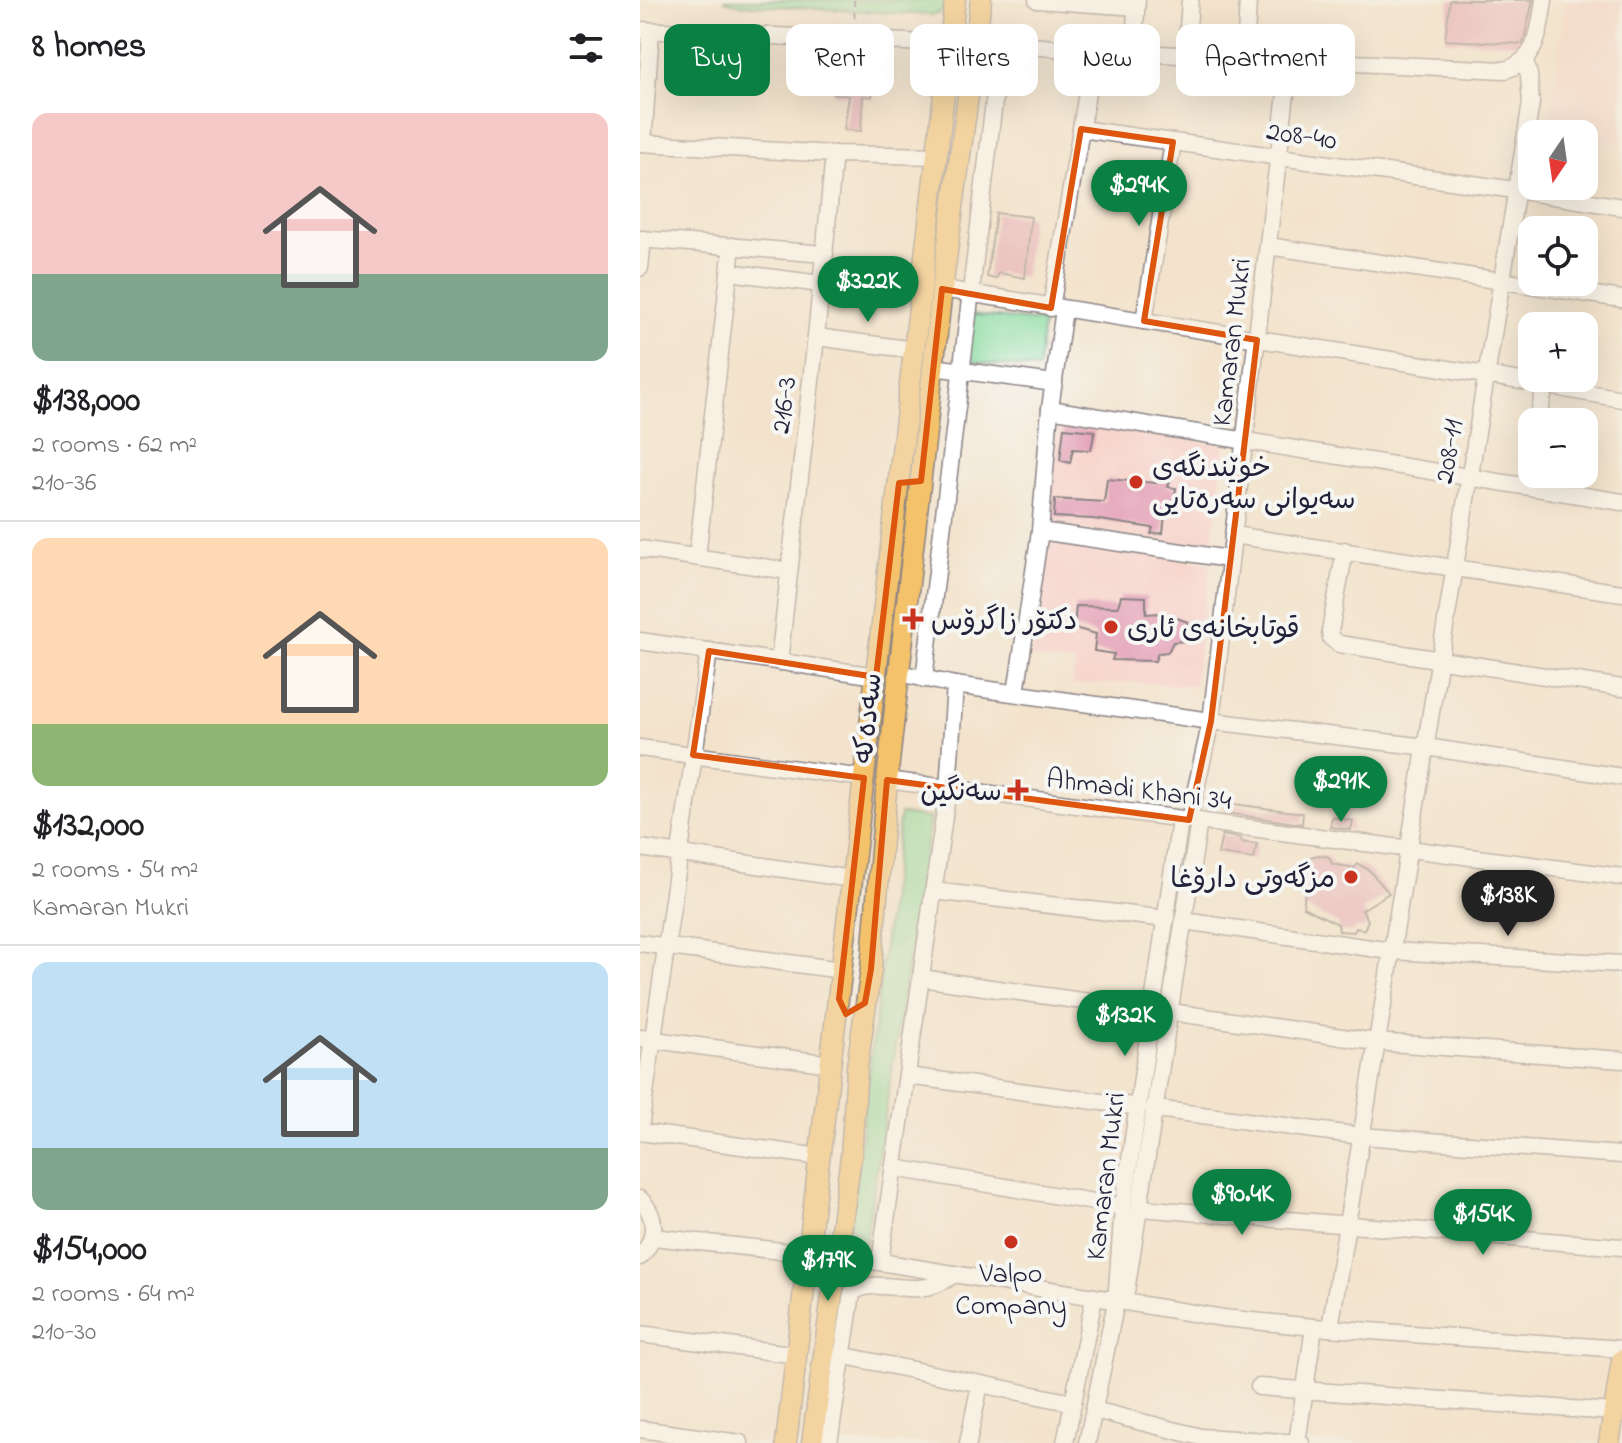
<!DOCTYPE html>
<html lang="en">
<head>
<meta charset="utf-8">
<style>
	:root { --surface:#fff; --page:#f2f2f2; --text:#202124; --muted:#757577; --line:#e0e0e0; --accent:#0b8043 }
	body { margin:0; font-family:"Indie Flower","Playpen Sans Arabic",sans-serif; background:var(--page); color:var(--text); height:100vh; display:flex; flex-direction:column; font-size:30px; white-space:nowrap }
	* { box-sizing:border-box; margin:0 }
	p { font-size:26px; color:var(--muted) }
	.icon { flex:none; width:44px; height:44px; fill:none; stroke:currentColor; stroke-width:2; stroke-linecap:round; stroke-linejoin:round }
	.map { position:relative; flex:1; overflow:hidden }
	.side { display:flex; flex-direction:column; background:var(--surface); width:640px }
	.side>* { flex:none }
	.top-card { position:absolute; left:24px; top:24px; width:760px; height:72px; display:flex; gap:16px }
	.needle { width:52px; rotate:193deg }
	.buttons { position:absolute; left:878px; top:120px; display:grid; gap:16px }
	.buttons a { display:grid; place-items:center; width:80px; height:80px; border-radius:16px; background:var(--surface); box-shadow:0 8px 32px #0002; font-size:40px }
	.price { position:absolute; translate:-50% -68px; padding:0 18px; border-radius:28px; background:var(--accent); color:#fff; font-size:26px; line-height:52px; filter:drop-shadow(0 2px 4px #0008) }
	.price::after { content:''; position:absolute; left:50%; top:48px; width:24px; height:18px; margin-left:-12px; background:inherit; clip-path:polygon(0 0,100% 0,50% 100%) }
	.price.current { background:#222; color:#fff }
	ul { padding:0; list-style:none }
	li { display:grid; align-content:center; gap:16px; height:424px; padding:0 32px }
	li+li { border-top:2px solid var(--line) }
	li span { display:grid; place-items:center; height:248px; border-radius:16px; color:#555 }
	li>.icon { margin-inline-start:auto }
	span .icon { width:144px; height:144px; fill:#fffc; stroke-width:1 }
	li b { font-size:34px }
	h2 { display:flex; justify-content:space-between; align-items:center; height:96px; padding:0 32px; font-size:34px }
	.chip { padding:0 28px; border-radius:16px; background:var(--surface); box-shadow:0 8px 32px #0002; font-size:28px; line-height:72px }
	.chip.current { background:var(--accent); color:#fff }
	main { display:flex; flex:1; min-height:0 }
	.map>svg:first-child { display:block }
	.built { fill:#f7d1c8 }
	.green { fill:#86db9e; stroke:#547e6c; stroke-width:2 }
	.building { fill:#e39bb4 }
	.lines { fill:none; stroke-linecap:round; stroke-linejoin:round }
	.minor-casing { stroke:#8a8284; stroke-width:19 }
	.major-casing { stroke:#8a8284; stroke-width:23 }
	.path { stroke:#8a8284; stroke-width:2; stroke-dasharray:6 6; stroke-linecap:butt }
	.minor { stroke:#fff; stroke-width:16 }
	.major { stroke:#f3c26a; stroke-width:20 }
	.marked { fill:none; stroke:#de560e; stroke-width:6; stroke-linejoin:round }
	.poi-dot { fill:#c8321e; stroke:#f6f6f2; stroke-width:3 }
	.labels { text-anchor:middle; stroke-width:8; stroke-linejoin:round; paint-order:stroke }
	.street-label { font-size:28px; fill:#22223b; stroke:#f6f6f2 }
	.poi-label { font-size:28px; fill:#22223b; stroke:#f6f6f2; text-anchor:start }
</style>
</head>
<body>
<main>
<section class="side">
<h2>8 homes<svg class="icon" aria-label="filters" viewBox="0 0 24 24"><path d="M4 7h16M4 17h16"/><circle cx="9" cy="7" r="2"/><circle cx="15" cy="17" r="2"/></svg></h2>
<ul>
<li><span style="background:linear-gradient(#f6c9c9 65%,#7fa58c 0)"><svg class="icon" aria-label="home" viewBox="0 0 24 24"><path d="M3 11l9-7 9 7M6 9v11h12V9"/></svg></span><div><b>$138,000</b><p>2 rooms · 62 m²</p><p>210-36</p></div></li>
<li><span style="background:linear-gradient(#ffd9b3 75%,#8fb573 0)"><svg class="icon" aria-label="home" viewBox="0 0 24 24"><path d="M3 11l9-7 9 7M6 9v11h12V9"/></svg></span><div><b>$132,000</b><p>2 rooms · 54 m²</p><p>Kamaran Mukri</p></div></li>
<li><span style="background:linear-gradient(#bfe0f5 75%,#7fa58c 0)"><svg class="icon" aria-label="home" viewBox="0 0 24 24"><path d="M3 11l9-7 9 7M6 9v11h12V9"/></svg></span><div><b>$154,000</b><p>2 rooms · 64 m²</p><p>210-30</p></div></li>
</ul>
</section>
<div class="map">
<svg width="982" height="1443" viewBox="0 0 982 1443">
	<rect width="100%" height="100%" fill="#f6f6f2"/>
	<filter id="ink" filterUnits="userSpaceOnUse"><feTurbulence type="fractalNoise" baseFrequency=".0125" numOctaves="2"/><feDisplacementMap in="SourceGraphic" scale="16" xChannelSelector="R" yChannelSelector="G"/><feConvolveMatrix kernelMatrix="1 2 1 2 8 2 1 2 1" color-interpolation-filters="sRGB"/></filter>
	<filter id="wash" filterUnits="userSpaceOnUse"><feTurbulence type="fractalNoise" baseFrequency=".006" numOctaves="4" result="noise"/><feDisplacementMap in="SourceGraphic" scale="32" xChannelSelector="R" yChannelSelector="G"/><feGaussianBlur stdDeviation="1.8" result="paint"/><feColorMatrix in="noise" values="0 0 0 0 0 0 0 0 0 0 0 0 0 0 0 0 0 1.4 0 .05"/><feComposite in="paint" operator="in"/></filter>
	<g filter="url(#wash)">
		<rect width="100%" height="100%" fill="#f3e3cc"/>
		<g class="built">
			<path d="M926 0H982V144L944 139V134H907Z"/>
			<path d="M424 422 585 445 571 550 411 524 408 518 418 425Z"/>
			<path d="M408 536 571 564 554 686 492 682 432 685 435 663 391 658Z"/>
		</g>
		<g class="green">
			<path d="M83 0H308C304 11 302 14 290 15L94 4Z"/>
			<path d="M329 314 403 322 398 369 324 361Z"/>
			<path d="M260 814 290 818 225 1246 208 1244Z"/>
		</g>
		<g id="blocks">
			<g class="building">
				<path d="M810 0H893L883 44 805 40Z"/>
				<path d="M197 56 237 58 232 97 223 96 221 131 204 130 209 96 193 94Z"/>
				<path d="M356 213 391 217 385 278 359 273 356 279 347 277Z"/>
				<path d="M424 428 455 431 451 450 433 449 430 463 420 460Z"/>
				<path d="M518 471 532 474 528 487 536 488 532 514H525L523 533 511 534 513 528 453 519 414 517 415 499 464 502 467 479 516 483Z"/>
				<path d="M481 596 506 597V614L522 613 548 622 545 641 533 642 528 652 518 653 515 661 472 660 474 654 454 651 456 634 434 628 436 606 478 607Z"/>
				<path d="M586 803 663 813 662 824 585 813Z"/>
				<path d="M692 817 713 821 711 830 690 827Z"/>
				<path d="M582 835 601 838V842L617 844 614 859 578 854Z"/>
				<path d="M679 855 689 857 692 864 715 868 718 864 729 870 749 893 722 910 728 920 724 930 716 928 714 932 699 931 698 924 663 907 670 857Z"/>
				<path d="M483 1018 499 1020 497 1039 480 1036Z"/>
			</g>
		</g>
	</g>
	<g filter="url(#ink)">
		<use href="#blocks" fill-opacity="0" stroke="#8a8284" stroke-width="2"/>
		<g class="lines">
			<defs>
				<g id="minor">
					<path d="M397 0 496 7"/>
					<path d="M0 30 309 44"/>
					<path d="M336 42 454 51 865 70C899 60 899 30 904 0"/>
					<path d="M493 52 497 0"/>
					<path d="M546 55 550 0"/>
					<path d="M605 57 608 0"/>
					<path d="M441 129 875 190 982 207"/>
					<path d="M0 143 194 154 297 156"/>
					<path d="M3 143 11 31"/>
					<path d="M0 239 185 254"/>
					<path d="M628 246 982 299"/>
					<path d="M0 268 3 239"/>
					<path d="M89 272 181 284"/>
					<path d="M302 289 846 375 982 399"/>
					<path d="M411 308 454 51"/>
					<path d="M504 321 533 142"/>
					<path d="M176 337 275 350"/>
					<path d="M293 367 414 383"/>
					<path d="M410 409 982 502"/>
					<path d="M897 422 905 387"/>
					<path d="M888 461 892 442"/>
					<path d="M400 531 589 559"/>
					<path d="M593 535 982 593"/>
					<path d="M0 549 149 571"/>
					<path d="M705 550 690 631 691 638 699 644 982 688"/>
					<path d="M57 557 92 246"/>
					<path d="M0 641 236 676"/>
					<path d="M139 662 176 337 194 154"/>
					<path d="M259 673 315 685 571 721 786 747 982 777"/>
					<path d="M284 679 361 44"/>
					<path d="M376 693 400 531 410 409 424 309"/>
					<path d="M0 748 224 778"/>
					<path d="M247 780 982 877"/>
					<path d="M549 820 571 721 650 60"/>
					<path d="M0 848 212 879"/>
					<path d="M294 891 526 919"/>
					<path d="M544 921 751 951 982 964"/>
					<path d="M0 943 201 970"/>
					<path d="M281 978 512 1011"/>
					<path d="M531 1012 736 1042 982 1060"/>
					<path d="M0 1038 191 1064"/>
					<path d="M267 1076 499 1107"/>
					<path d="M516 1109 721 1136 982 1155"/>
					<path d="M0 1128 69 651"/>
					<path d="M0 1132 180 1157"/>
					<path d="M255 1168 483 1207"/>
					<path d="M0 1199C18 1217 17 1239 0 1257"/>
					<path d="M500 1208 982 1247"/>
					<path d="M13 1237 169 1254"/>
					<path d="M199 1257 240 1262 583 1318 674 1327 982 1349"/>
					<path d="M240 1262 308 789 315 685"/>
					<path d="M485 1298 559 821"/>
					<path d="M690 1328 891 103 889 75 885 61"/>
					<path d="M0 1334 157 1355"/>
					<path d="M200 1355 433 1403"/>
					<path d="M619 1387 974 1412"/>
					<path d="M454 1410 561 1437 661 1443"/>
					<path d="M0 1429 100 1443"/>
					<path d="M189 1443 212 1293C228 1279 259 1290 280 1288 293 1287 305 1281 315 1274"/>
					<path d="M328 1443 340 1384"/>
					<path d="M425 1443 454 1298"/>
					<path d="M447 1443 476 1302 483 1207 540 820"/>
					<path d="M657 1443 674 1327"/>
				</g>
				<g id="major">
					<path d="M146 1443 315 0"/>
					<path d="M172 1443 211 1156 217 1067 231 969 247 780 302 289 341 0"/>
					<path d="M969 1443 982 1360"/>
				</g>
			</defs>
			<use href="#minor" class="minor-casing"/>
			<use href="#major" class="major-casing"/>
			<path class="path" d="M214 0 215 26"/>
			<use href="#minor" class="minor"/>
			<use href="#major" class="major"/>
		</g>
	</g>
	<path d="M0 0H982V1443H0ZM441 129 533 142 504 321 617 340 571 721 549 820 247 780 231 969 225 1003 206 1014 199 999 224 778 53 755 69 651 236 677 259 483 281 481 302 289 411 308Z" fill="#f3e3cc" fill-opacity=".55" fill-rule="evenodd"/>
	<path class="marked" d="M441 129 533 142 504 321 617 340 571 721 549 820 247 780 231 969 225 1003 206 1014 199 999 224 778 53 755 69 651 236 677 259 483 281 481 302 289 411 308Z"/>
	<g class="poi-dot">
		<circle cx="496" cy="482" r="8"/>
		<path d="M269 607h8v8h8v8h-8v8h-8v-8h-8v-8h8z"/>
		<circle cx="471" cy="627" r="8"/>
		<path d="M374 778h8v8h8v8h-8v8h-8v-8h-8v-8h8z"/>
		<circle cx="711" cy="877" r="8"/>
		<circle cx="371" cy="1242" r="8"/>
	</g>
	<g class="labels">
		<g class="street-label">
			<text transform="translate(662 134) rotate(8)" y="10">208-40</text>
			<text transform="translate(590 342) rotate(-83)" y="10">Kamaran Mukri</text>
			<text transform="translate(142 405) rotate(-83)" y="10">216-3</text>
			<text transform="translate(807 451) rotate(-81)" y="10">208-11</text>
			<text transform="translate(226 718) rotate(-84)" y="10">سەدەکە</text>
			<text transform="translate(499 788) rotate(7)" y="10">Ahmadi Khani 34</text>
			<text transform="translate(464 1176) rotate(-83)" y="10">Kamaran Mukri</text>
		</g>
		<g class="poi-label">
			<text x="512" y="476">خوێندنگەی<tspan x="512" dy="32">سەیوانی سەرەتایی</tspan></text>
			<text x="291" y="629">دکتۆر زاگرۆس</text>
			<text x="487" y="637">قوتابخانەی ئاری</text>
			<text x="362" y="800" text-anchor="end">سەنگین</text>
			<text x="695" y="887" text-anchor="end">مزگەوتی دارۆغا</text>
			<text x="371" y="1282" text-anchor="middle">Valpo<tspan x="371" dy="32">Company</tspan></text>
		</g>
	</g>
</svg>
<div class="buttons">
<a><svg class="needle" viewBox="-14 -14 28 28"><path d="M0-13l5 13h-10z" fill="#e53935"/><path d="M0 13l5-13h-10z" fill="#757577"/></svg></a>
<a><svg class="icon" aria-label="locate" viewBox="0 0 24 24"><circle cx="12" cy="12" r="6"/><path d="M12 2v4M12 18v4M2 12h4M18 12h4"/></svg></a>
<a>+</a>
<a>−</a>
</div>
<b class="price" style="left:499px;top:228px">$294K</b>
<b class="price" style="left:228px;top:324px">$322K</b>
<b class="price" style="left:701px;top:824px">$291K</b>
<b class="price current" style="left:868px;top:938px">$138K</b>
<b class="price" style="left:485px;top:1058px">$132K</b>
<b class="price" style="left:602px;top:1237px">$90.4K</b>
<b class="price" style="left:843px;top:1257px">$154K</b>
<b class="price" style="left:188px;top:1303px">$179K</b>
<div class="top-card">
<a class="chip current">Buy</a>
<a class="chip">Rent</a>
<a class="chip">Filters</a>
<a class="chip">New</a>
<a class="chip">Apartment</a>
</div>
</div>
</main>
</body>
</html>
